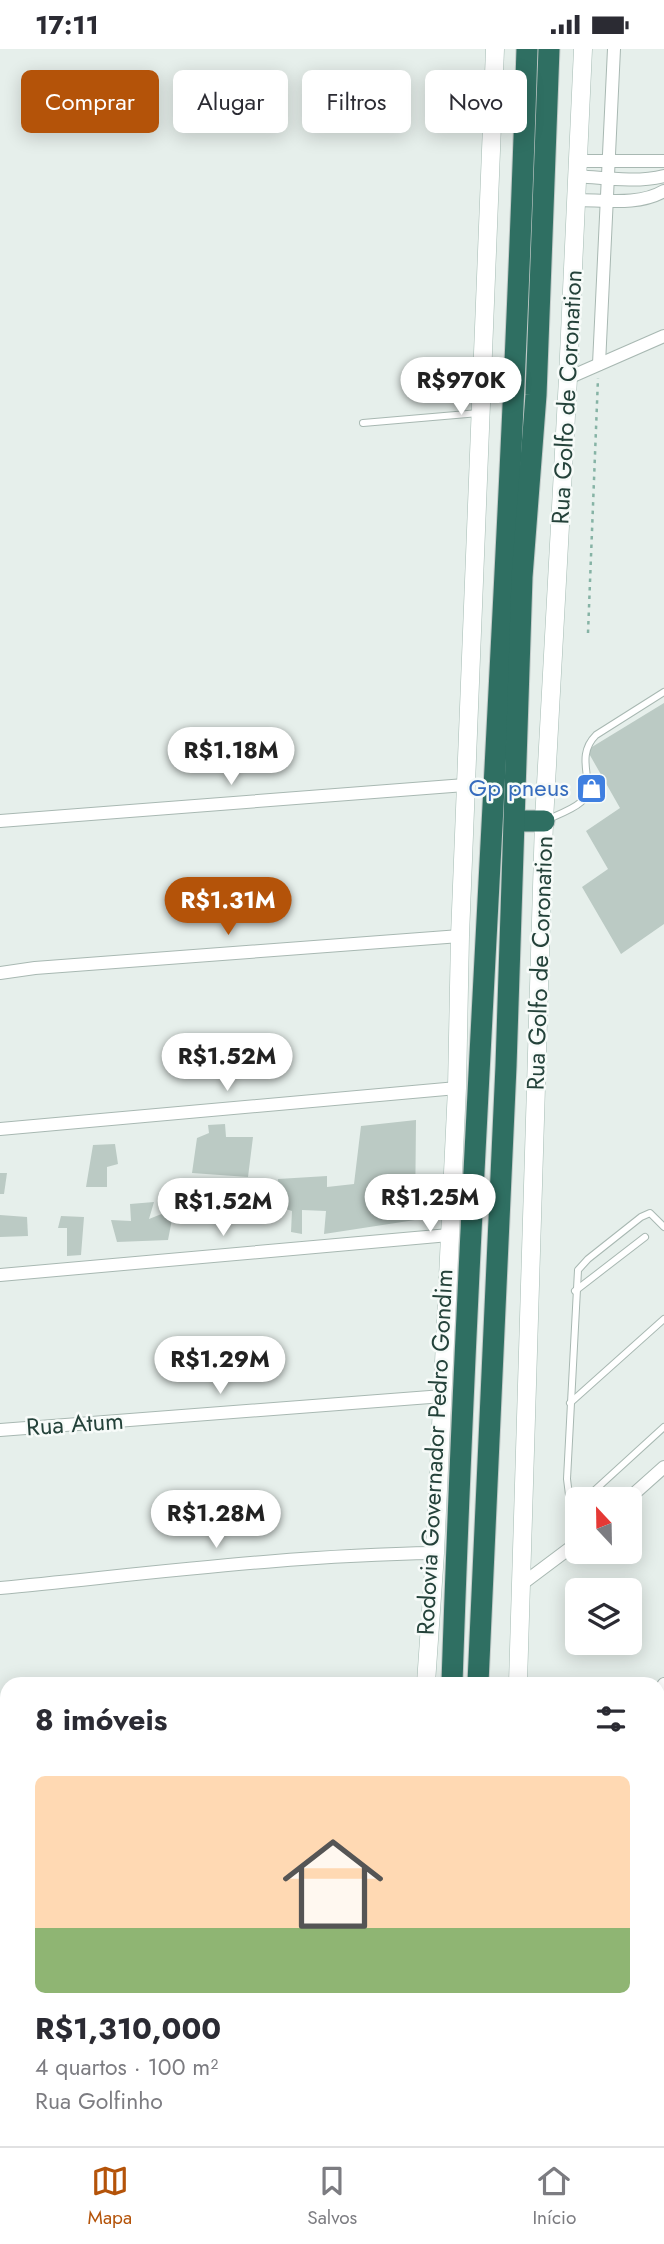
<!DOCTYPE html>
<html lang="pt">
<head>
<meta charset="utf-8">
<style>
	:root { --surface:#fff; --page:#f7f7f7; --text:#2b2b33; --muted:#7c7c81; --line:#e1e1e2; --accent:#b45309 }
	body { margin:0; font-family:Jost,sans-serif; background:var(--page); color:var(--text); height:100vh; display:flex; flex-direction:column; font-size:26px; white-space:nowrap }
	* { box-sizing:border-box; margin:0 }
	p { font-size:23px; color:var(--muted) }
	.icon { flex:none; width:38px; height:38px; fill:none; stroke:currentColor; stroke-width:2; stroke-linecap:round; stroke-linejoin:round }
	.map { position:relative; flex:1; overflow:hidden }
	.side { position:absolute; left:0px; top:1628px; width:665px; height:471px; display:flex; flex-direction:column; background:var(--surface); border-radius:21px 21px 0 0; box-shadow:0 4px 18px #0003 }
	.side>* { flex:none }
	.banner { position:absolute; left:21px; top:21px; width:623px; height:63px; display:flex; gap:14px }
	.needle { width:46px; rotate:338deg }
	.tools { position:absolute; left:565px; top:1438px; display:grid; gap:14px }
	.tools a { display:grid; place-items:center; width:77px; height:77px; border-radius:10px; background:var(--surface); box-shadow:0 4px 18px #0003; font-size:35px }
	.price { position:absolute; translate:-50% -60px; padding:0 16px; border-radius:24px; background:#fff; color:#222; font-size:23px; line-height:46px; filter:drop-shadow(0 2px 4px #0008) }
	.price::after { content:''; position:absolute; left:50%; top:42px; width:21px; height:16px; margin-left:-10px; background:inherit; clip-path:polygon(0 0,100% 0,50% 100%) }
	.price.current { background:var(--accent); color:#fff }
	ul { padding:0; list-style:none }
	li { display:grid; align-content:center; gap:14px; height:371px; padding:0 35px }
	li+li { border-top:2px solid var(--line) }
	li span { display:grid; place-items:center; height:217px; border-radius:10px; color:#555 }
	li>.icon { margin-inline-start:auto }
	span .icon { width:126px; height:126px; fill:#fffc; stroke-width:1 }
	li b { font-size:30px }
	h2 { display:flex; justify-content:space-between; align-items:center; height:84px; padding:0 35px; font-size:30px }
	.chip { padding:0 24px; border-radius:10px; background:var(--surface); box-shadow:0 4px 18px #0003; font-size:24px; line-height:63px }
	.chip.current { background:var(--accent); color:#fff }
	.status { display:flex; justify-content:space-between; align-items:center; height:49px; padding:0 35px; background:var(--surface); direction:ltr }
	.status svg { height:19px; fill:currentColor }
	.menu { display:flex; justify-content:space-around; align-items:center; height:98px; border-top:2px solid var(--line); background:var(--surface); font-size:19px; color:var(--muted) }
	.menu a { display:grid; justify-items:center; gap:4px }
	.menu .current { color:var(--accent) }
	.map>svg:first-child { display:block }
	.building { fill:#bbcac4 }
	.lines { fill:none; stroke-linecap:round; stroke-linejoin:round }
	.lane-casing { stroke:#a8b8b2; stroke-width:8 }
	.street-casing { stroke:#a8b8b2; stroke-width:14 }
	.secondary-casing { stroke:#a4bbb3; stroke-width:19 }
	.highway-casing { stroke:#c2cac8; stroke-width:23 }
	.path { stroke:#86b3a5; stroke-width:2.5; stroke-dasharray:3.5 5; stroke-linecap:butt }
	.lane { stroke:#fff; stroke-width:6 }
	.street { stroke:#fff; stroke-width:12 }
	.secondary { stroke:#fff; stroke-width:18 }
	.highway { stroke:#2f6f62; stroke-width:21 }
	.labels { text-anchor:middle; stroke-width:5; stroke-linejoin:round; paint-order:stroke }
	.street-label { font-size:24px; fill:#24423a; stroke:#f7fbf9 }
	.shop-label { font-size:24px; fill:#366cbe; stroke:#f7fbf9; text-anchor:end }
</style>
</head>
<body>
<div class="status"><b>17:11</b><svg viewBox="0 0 49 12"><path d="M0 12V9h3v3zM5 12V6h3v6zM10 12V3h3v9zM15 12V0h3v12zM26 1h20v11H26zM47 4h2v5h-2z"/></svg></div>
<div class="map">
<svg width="664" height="2097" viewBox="0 0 664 2097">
	<rect width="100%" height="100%" fill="#e6efeb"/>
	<g class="building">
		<path d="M664 654V875L621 905 582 838 608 820 586 782 620 759 587 701Z"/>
		<path d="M416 1071 415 1171 324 1185 326 1162 302 1161V1185L291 1183 292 1162 276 1157 278 1130 327 1127V1138L354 1135 361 1077Z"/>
		<path d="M225 1075 226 1088H253L248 1128 192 1124 197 1089 209 1084 208 1076Z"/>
		<path d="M115 1095 118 1115 107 1118V1138H86L93 1096Z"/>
		<path d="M0 1124H7L4 1145H0Z"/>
		<path d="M154 1153 149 1170 174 1160 168 1191 117 1193 111 1171 131 1172 130 1155Z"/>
		<path d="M0 1166 27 1168 28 1187 0 1188Z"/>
		<path d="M61 1167 84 1168 81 1206 67 1207V1179H58Z"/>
	</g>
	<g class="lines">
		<defs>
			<g id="lane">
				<path d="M363 374 479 364"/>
				<path d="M546 771C557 766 572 761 581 753 599 737 572 710 596 686L664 643"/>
				<path d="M575 1242 645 1188"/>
				<path d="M570 1354 664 1270"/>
				<path d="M584 1451 664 1378"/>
				<path d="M578 1453H575L569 1446 567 1430 578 1221 588 1210 641 1168 650 1164 664 1178"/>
			</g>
			<g id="street">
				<path d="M578 112H664"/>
				<path d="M577 127C605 129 637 134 664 127"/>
				<path d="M576 151C604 151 639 157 664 142"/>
				<path d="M599 315 614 0"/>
				<path d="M568 329 664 287"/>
				<path d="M0 772 465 736"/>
				<path d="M0 924 35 919 460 887"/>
				<path d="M0 1080 457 1039"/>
				<path d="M0 1226 449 1186"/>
				<path d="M0 1381 443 1347"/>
				<path d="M627 1451 664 1418"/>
				<path d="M522 1535 578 1493"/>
				<path d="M0 1539C145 1525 290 1506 435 1504"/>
				<path d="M658 1644 664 1635"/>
				<path d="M0 1676 7 1675"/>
				<path d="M0 1808H7"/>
				<path d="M0 1970 7 1969"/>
				<path d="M0 2007 7 2009"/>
				<path d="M279 2091 295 2097"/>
			</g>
			<g id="secondary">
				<path d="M426 1634 435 1504 457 1039 460 887 495 0"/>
				<path d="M518 1634 544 772 568 329 583 0"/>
				<path d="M658 1792H664"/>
				<path d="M414 2097V2091"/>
				<path d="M501 2097V2091"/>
			</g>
			<g id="highway">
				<path d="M515 772H544"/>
				<path d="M452 1634C470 1089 510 545 527 0"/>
				<path d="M478 1634 506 1017 522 528 536 346 549 0"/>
				<path d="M433 2097V2091"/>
				<path d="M457 2097V2091"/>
			</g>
		</defs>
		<use href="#lane" class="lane-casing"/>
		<use href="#street" class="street-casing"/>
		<use href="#secondary" class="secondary-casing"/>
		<use href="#highway" class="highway-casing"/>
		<path class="path" d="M588 584 598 329"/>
		<use href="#lane" class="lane"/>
		<use href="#street" class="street"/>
		<use href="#secondary" class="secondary"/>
		<use href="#highway" class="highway"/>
	</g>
	<defs>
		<symbol id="shop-square" viewBox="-11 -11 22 22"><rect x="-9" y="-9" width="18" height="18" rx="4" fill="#3f7fe0" stroke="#f7fbf9"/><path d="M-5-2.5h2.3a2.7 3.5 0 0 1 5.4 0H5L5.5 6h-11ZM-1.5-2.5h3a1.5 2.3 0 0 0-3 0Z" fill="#fff"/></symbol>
	</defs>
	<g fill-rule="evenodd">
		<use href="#shop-square" x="574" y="722" width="35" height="35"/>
	</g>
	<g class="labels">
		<g class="street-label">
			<text transform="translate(567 348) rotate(-87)" y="8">Rua Golfo de Coronation</text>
			<text transform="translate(540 914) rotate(-88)" y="8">Rua Golfo de Coronation</text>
			<text transform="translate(75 1375) rotate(-4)" y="8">Rua Atum</text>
			<text transform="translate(435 1403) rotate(-87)" y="8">Rodovia Governador Pedro Gondim</text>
		</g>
		<g class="shop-label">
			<text x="569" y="747">Gp pneus</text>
		</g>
	</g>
</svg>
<div class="tools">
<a><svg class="needle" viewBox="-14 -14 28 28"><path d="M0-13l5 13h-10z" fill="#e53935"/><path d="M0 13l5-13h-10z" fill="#7c7c81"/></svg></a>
<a><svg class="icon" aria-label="layers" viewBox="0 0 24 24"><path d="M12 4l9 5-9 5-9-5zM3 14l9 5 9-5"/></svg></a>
</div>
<b class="price" style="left:461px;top:368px">R$970K</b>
<b class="price" style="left:231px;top:738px">R$1.18M</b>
<b class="price current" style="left:228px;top:888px">R$1.31M</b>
<b class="price" style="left:227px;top:1044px">R$1.52M</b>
<b class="price" style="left:430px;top:1185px">R$1.25M</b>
<b class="price" style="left:223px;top:1189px">R$1.52M</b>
<b class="price" style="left:220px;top:1347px">R$1.29M</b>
<b class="price" style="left:216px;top:1501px">R$1.28M</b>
<div class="banner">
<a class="chip current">Comprar</a>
<a class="chip">Alugar</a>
<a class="chip">Filtros</a>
<a class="chip">Novo</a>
</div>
<section class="side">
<h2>8 imóveis<svg class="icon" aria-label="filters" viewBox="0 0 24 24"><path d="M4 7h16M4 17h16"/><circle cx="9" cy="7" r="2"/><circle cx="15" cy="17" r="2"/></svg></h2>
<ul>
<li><span style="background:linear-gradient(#ffd9b3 70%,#8fb573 0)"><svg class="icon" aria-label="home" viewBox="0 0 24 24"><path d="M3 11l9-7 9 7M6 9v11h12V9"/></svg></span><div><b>R$1,310,000</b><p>4 quartos · 100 m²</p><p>Rua Golfinho</p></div></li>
</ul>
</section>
</div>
<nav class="menu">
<a class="current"><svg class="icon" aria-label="map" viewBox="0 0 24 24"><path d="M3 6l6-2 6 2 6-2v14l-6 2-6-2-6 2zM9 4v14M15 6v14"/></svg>Mapa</a>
<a><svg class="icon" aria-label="saved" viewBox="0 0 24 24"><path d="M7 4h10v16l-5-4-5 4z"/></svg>Salvos</a>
<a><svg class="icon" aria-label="home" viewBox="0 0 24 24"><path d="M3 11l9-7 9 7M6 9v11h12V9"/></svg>Início</a>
</nav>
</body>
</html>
